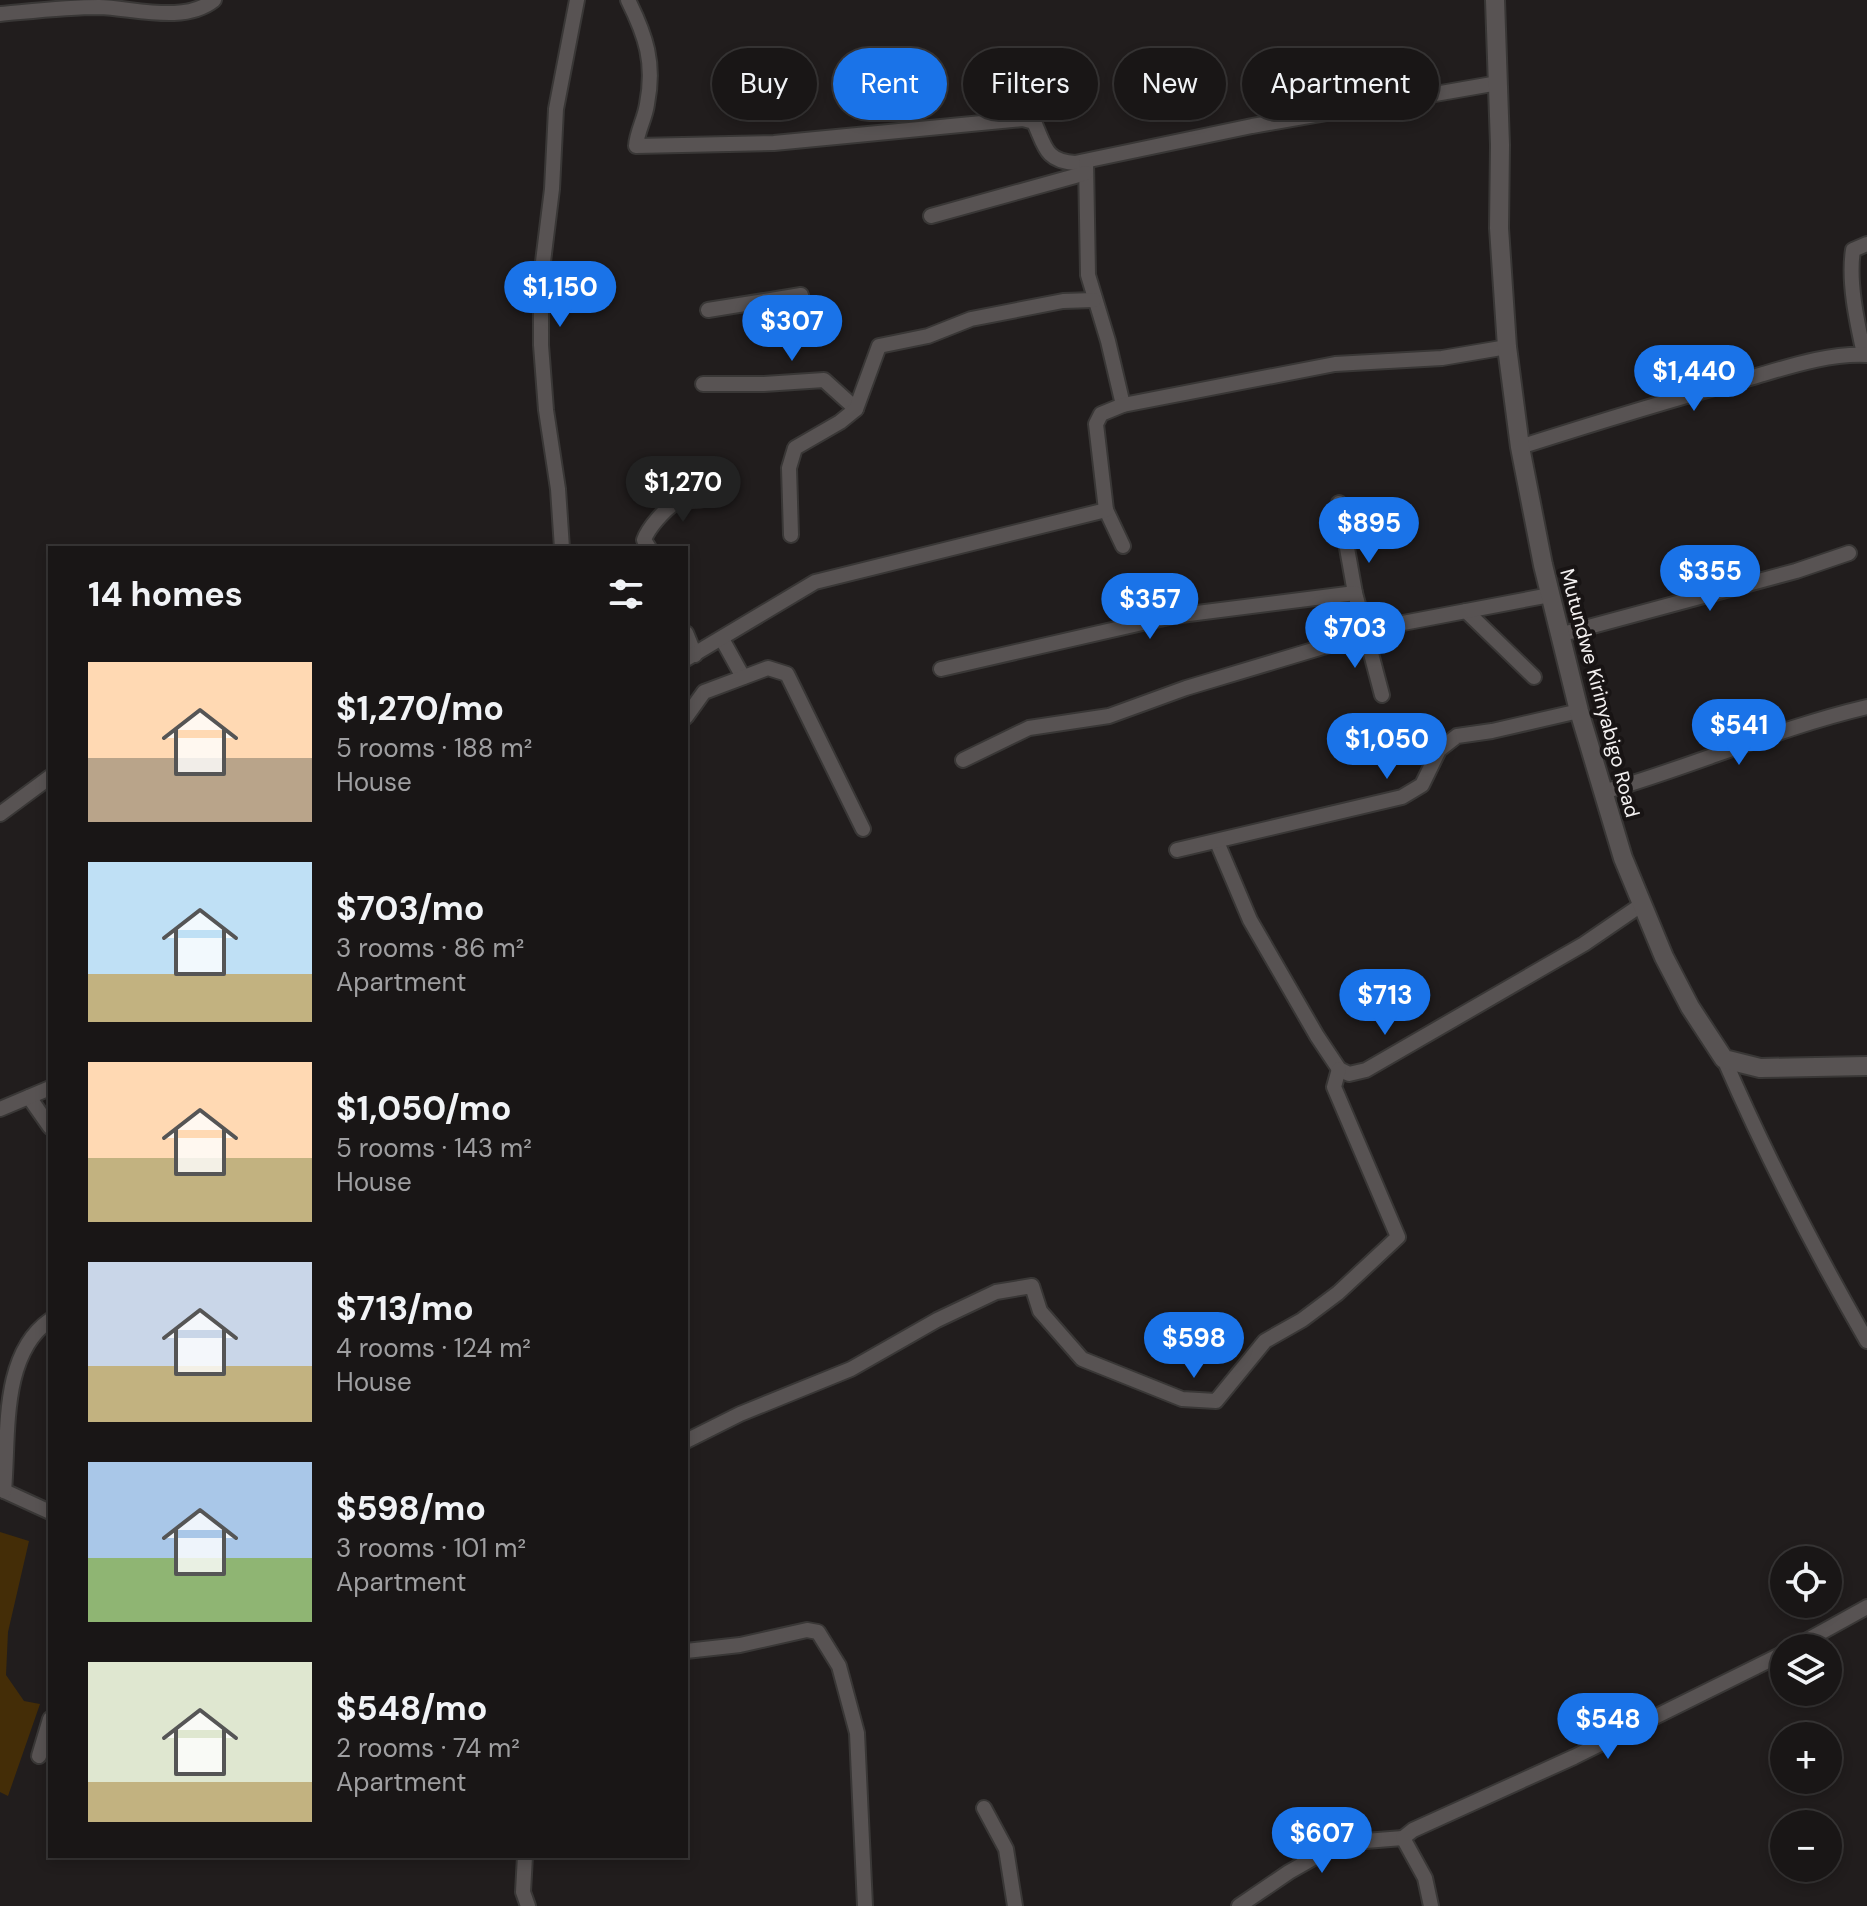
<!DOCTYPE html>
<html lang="en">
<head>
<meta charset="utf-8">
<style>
	:root { --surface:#191616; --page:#262323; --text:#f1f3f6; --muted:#9f9fa1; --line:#373535; --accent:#1a73e8 }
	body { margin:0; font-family:"DM Sans",sans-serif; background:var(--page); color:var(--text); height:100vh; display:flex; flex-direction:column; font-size:30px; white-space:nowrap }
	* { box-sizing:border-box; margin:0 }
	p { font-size:26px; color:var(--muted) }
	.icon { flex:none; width:44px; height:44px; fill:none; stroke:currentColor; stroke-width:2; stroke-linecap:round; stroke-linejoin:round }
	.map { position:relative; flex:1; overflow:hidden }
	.sheet { position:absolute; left:48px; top:546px; width:640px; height:1312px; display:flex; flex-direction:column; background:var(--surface); border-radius:0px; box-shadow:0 4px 12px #0003,0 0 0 2px var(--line) }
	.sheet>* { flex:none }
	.hud { position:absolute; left:712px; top:48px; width:760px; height:72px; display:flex; gap:16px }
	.tools { position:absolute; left:1770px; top:1546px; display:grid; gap:16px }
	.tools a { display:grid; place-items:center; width:72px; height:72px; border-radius:50%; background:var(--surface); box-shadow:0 4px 12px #0003,0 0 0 2px var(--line); font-size:40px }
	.price { position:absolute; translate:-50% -68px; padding:0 18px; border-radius:28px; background:var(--accent); color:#fff; font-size:26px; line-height:52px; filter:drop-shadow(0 2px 4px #0008) }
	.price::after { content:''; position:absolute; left:50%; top:48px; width:24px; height:18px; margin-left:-12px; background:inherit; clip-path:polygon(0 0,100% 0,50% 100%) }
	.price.on { background:#222; color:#fff }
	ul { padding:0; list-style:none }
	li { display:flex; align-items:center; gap:24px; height:200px; padding:0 40px }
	li span { display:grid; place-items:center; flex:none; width:224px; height:160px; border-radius:0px; color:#555 }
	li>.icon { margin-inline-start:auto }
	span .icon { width:96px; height:96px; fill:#fffc; stroke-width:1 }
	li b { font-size:34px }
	h2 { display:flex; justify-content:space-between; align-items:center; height:96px; padding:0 40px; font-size:34px }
	.pill { padding:0 28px; border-radius:36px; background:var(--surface); box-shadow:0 4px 12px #0003,0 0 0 2px var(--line); font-size:28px; line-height:72px }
	.pill.on { background:var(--accent); color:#fff }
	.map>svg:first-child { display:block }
	.green { fill:#442d07 }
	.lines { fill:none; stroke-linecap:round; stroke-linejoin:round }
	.minor-casing { stroke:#393736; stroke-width:18 }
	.tertiary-casing { stroke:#393736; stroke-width:22 }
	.minor { stroke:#585353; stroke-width:14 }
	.tertiary { stroke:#585353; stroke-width:18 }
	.labels { text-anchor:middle; stroke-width:8; stroke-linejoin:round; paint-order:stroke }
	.street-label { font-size:20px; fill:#f4f1f1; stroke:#181414 }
</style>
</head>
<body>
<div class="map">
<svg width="1867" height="1906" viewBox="0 0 1867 1906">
	<rect width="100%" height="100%" fill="#211d1d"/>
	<path class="green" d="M0 1532 29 1541 8 1632 6 1675 24 1701 40 1704 8 1796 0 1792Z"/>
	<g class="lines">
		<defs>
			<g id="minor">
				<path d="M628 0C646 36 655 63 647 104 645 119 637 131 636 146L774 143 1023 119 1034 122C1045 146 1045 161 1075 163L1252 126 1498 83"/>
				<path d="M0 14C33 11 66 7 99 7 134 8 184 24 214 0"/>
				<path d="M1086 162 1088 275 1108 341 1123 405"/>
				<path d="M931 216 1086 173"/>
				<path d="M708 310 801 295"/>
				<path d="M1864 354C1857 322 1848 282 1853 250L1867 244"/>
				<path d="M703 384H764L824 380 856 409"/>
				<path d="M1520 447C1595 423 1670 400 1746 379 1785 368 1826 353 1867 355"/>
				<path d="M1339 503 1355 593 1382 695"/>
				<path d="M1106 510 1123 546"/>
				<path d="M791 535 789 468 795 448 840 422 856 409 879 346 928 336 971 319 1063 301 1094 300"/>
				<path d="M562 548 558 489 546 410 541 345V278L552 189 556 109 577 0"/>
				<path d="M649 548 644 540C648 528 665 509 675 503 682 500 696 500 703 499"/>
				<path d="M1466 611 1534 677"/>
				<path d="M686 633 695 655"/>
				<path d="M1559 635 1796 571 1849 553"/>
				<path d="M722 639 743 677"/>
				<path d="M686 659 815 582 1106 510 1096 424 1101 414 1123 405 1335 364 1442 358 1507 347"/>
				<path d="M941 669 1173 616 1355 593"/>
				<path d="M686 717 704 692 768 668 787 674 863 829"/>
				<path d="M963 760 1029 728 1109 716 1186 688 1403 623 1550 595"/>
				<path d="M1603 792C1692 767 1777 728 1867 707"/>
				<path d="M0 814 50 777"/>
				<path d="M1217 842 1250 920 1317 1036 1339 1069 1349 1074 1366 1070 1584 944 1641 905"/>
				<path d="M1177 850 1402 797 1422 785 1439 750 1457 736 1492 731 1579 711"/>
				<path d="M1724 1059C1766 1156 1814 1249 1867 1341"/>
				<path d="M29 1097 50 1127"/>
				<path d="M0 1109 50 1088"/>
				<path d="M686 1441 740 1414 851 1369 937 1320 996 1292 1032 1286 1040 1311 1082 1359 1182 1399 1216 1401 1265 1341 1302 1320 1338 1293 1398 1237 1334 1087 1339 1069"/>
				<path d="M0 1489 50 1512"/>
				<path d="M4 1491C9 1435 0 1355 50 1320"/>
				<path d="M1793 1648 1867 1607"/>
				<path d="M686 1651 740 1645 807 1630 818 1632 839 1666 857 1733 865 1906"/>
				<path d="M39 1756 50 1719"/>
				<path d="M984 1808 1006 1849 1015 1906"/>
				<path d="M525 1856 523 1892 528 1906"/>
				<path d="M1239 1906 1289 1872 1340 1843 1403 1838"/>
				<path d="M1431 1906 1425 1878 1403 1838 1413 1830 1574 1757 1784 1653"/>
			</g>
			<path id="tertiary" d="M1495 0 1500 145 1499 228 1507 347 1520 447 1543 565 1579 711 1623 858 1664 957 1690 1007 1724 1059 1760 1068 1867 1066"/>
		</defs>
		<use href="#minor" class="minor-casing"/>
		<use href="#tertiary" class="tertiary-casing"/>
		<use href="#minor" class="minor"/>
		<use href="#tertiary" class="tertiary"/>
	</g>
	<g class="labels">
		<g class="street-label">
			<text transform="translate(1600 693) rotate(75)" y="7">Mutundwe Kirinyabigo Road</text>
		</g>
	</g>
</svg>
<div class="tools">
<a><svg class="icon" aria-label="locate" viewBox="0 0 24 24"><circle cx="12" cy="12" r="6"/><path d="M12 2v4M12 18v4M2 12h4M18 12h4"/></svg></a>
<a><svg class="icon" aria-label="layers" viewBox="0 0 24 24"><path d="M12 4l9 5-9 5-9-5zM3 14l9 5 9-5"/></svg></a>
<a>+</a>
<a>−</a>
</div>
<b class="price" style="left:560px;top:329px">$1,150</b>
<b class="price" style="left:792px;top:363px">$307</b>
<b class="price" style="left:1694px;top:413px">$1,440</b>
<b class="price on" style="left:683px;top:524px">$1,270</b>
<b class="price" style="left:1369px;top:565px">$895</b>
<b class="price" style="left:1710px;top:613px">$355</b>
<b class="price" style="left:1150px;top:641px">$357</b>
<b class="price" style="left:1355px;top:670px">$703</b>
<b class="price" style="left:1739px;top:767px">$541</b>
<b class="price" style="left:1387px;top:781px">$1,050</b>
<b class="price" style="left:1385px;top:1037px">$713</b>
<b class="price" style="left:1194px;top:1380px">$598</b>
<b class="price" style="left:1608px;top:1761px">$548</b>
<b class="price" style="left:1322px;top:1875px">$607</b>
<div class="hud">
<a class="pill">Buy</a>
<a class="pill on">Rent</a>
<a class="pill">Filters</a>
<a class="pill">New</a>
<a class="pill">Apartment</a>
</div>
<section class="sheet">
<h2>14 homes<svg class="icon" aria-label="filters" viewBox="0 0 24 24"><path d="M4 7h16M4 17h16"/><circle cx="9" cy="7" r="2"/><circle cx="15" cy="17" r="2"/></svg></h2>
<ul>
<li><span style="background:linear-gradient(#ffd9b3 60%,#b9a48a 0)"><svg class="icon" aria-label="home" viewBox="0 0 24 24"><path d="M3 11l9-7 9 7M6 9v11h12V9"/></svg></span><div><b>$1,270/mo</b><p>5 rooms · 188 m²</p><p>House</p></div></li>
<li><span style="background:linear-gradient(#bfe0f5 70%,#c2b280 0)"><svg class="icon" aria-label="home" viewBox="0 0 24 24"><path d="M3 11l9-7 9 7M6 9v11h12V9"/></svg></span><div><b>$703/mo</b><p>3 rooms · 86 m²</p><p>Apartment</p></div></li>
<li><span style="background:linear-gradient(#ffd9b3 60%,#c2b280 0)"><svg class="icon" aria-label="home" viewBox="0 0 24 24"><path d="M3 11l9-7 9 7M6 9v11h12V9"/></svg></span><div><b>$1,050/mo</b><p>5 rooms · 143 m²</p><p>House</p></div></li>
<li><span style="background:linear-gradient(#c9d6e8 65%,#c2b280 0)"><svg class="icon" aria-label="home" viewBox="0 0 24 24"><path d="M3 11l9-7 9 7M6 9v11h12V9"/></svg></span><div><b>$713/mo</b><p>4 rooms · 124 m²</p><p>House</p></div></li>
<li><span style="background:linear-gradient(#a9c7e8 60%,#8fb573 0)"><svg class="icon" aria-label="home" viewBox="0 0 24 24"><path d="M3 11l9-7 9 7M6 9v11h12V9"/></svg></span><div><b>$598/mo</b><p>3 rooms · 101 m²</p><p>Apartment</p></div></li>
<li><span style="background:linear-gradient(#dfe7d0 75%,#c2b280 0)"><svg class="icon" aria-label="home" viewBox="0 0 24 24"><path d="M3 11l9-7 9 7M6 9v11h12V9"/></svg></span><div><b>$548/mo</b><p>2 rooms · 74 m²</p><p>Apartment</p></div></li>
</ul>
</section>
</div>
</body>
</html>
